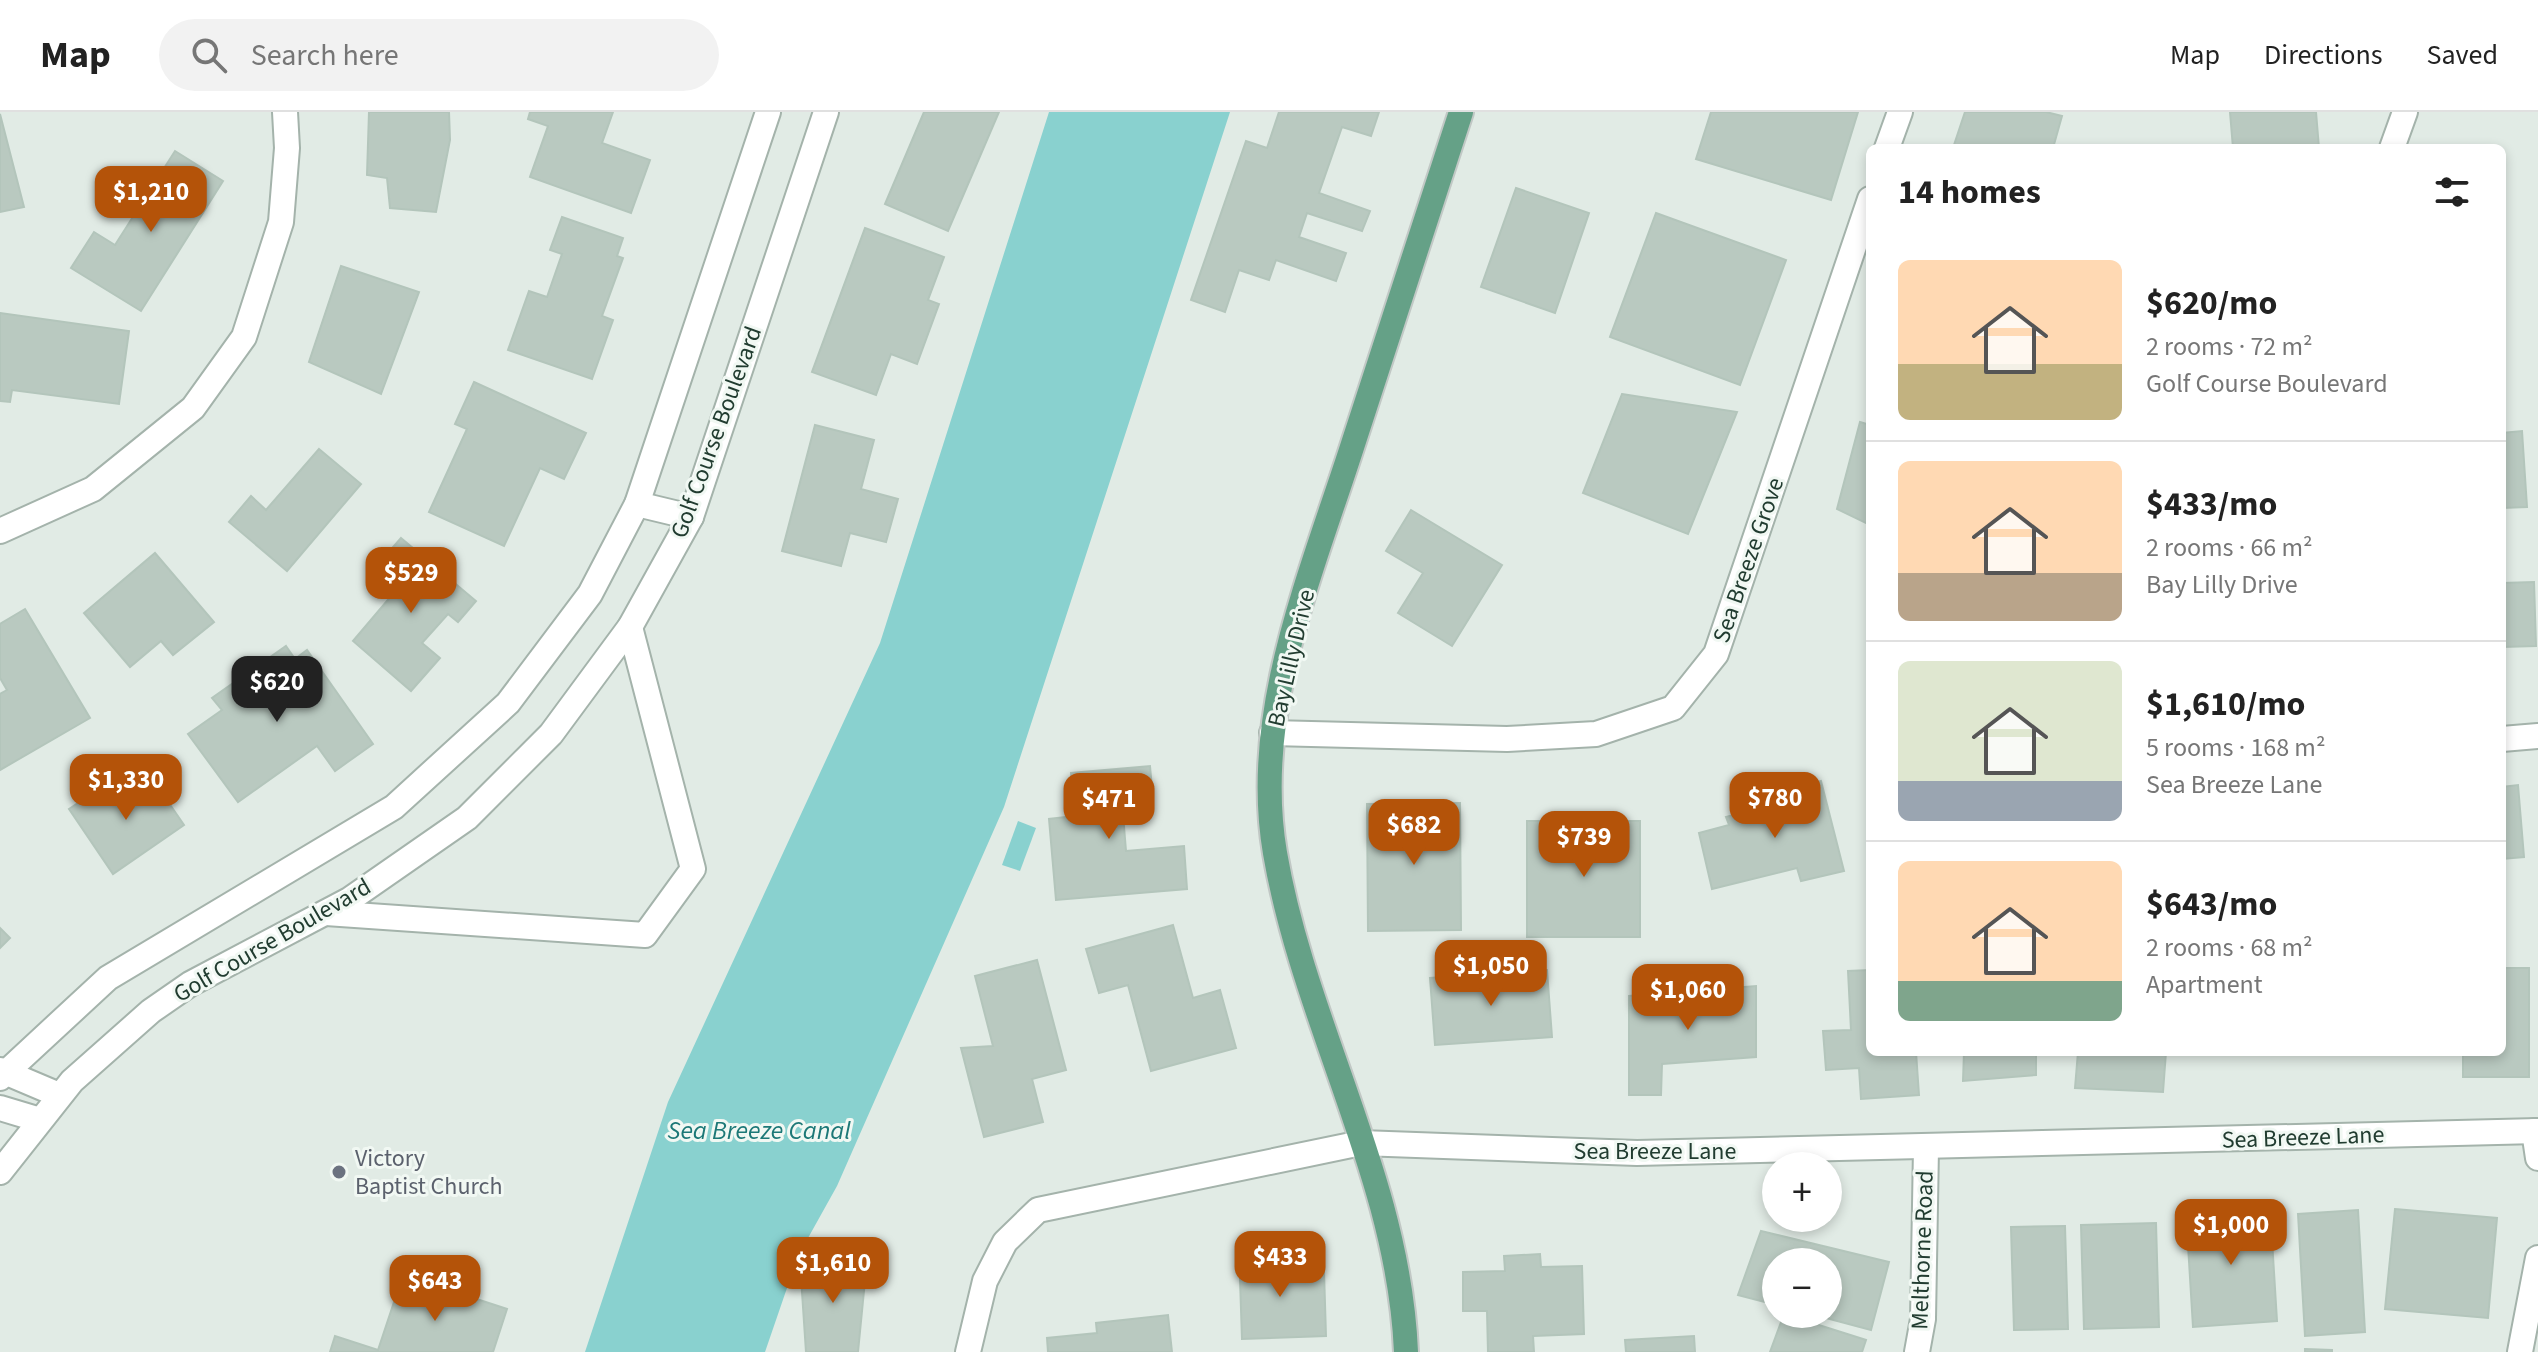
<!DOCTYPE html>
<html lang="en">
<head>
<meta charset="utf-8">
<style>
	:root { --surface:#fff; --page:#f2f2f2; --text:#222; --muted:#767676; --line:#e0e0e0; --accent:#b45309 }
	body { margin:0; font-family:"Source Sans 3",sans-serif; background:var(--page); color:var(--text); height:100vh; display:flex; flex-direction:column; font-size:30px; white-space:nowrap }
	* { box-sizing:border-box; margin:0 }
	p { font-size:26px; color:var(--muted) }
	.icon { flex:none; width:44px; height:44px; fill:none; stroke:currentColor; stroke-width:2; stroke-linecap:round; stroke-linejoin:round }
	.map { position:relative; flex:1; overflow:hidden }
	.drawer { position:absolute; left:1866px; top:32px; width:640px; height:912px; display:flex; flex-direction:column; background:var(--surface); border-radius:12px; box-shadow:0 4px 12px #0003 }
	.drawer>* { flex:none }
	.tools { position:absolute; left:1762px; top:1040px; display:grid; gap:16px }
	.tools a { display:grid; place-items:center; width:80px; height:80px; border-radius:50%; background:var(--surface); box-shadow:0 4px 12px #0003; font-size:40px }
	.price { position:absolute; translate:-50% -68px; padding:0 18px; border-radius:16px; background:var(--accent); color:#fff; font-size:26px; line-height:52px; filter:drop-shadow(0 2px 4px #0008) }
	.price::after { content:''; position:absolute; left:50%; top:48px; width:24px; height:18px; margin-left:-12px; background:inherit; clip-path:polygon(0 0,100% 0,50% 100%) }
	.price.current { background:#222; color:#fff }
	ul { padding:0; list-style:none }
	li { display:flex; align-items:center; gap:24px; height:200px; padding:0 32px }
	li+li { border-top:2px solid var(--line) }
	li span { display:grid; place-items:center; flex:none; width:224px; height:160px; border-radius:12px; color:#555 }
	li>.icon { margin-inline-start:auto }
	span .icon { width:96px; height:96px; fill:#fffc; stroke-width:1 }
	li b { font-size:34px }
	h2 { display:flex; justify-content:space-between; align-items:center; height:96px; padding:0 32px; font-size:34px }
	header { display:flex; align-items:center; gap:48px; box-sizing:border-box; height:112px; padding:0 40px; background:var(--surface); border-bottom:2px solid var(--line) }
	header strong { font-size:38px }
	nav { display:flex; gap:44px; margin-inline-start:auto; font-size:28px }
	.search { width:560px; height:72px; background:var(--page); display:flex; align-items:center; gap:20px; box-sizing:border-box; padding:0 28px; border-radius:44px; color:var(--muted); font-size:30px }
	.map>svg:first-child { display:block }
	.water { fill:#89d1cf }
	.building { fill:#b9c9c0; stroke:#b3c5bb; stroke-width:2 }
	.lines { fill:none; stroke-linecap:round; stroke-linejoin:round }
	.minor-casing { stroke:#a4b3ab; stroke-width:28 }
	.major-casing { stroke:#c1c8c5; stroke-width:28 }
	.minor { stroke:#fff; stroke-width:24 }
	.major { stroke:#65a187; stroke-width:24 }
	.worship-dot { fill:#6b7280; stroke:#f1f8f3; stroke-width:3 }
	.labels { text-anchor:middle; stroke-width:6; stroke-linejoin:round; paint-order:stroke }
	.street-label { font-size:24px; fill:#213c30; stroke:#f1f8f3 }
	.worship-label { font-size:24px; fill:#5b616d; stroke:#f1f8f3; text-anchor:start }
	.water-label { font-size:26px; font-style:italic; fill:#1c7877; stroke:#f1f8f3 }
</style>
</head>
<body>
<header>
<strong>Map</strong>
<div class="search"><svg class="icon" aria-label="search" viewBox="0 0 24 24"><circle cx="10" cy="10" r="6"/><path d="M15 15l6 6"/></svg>Search here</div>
<nav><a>Map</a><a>Directions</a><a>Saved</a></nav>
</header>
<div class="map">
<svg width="2538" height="1240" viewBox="0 0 2538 1240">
	<rect width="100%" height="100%" fill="#e1ebe5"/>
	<g class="water">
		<path d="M1049 0H1230L1004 695 837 1074 798 1144 765 1240H585L668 990 880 531Z"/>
		<path d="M1018 709 1036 716 1020 759 1002 753Z"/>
	</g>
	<g class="building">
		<path d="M369 0H449L450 28 436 100 390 96 387 66 367 63Z"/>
		<path d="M530 0H613L602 31 650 48 631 101 530 65 548 14 528 7Z"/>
		<path d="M924 0H999L948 119 885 92Z"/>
		<path d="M1279 0H1379L1371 24 1342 15 1319 81 1370 99 1362 119 1307 101 1299 125 1346 141 1336 169 1276 148 1269 168 1239 158 1225 200 1191 188 1246 29 1267 36Z"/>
		<path d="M1711 0H1858L1831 88 1696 47Z"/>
		<path d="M1965 0H2046L2062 4 2053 36H1953Z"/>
		<path d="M2230 0H2316L2319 36H2233Z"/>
		<path d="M0 2 24 95 0 100Z"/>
		<path d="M175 39 223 69 141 199 71 156 94 120 115 133Z"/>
		<path d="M1516 76 1589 101 1555 201 1481 175Z"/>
		<path d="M1656 101 1786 148 1740 273 1610 225Z"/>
		<path d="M562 105 623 126 617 144 623 146 602 204 613 208 592 267 508 238 529 179 547 185 562 142 550 138Z"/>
		<path d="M865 116 944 145 928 188 939 192 917 252 891 242 876 283 812 260Z"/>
		<path d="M341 154 419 180 381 282 309 250Z"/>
		<path d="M0 201 129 219 119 292 12 278 10 290 0 289Z"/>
		<path d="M474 270 586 321 564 367 540 356 504 434 429 400 467 317 455 312Z"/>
		<path d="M1622 282 1737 300 1688 422 1583 381Z"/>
		<path d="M1860 310 1870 313V413L1837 397Z"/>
		<path d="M815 313 874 328 861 377 898 387 886 430 850 421 841 454 782 439Z"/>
		<path d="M2522 319 2527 395 2502 396V321Z"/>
		<path d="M319 337 361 372 287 459 229 410 251 384 266 398Z"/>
		<path d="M1411 398 1502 453 1452 534 1398 501 1423 461 1386 439Z"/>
		<path d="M401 426 476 489 458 510 448 502 422 531 440 546 411 579 353 529 398 476 375 456Z"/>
		<path d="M155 441 214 510 173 543 161 529 130 555 84 501Z"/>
		<path d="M2534 470 2536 534 2502 535V471Z"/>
		<path d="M25 497 90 606 0 658V582L7 578 0 566V512Z"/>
		<path d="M286 534 295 547 307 538 373 632 335 659 317 634 238 690 188 622 222 598 212 586Z"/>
		<path d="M1150 654 1153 687 1122 690 1126 739 1184 734 1187 777 1056 788 1049 707 1075 704 1071 661Z"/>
		<path d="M151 665 184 713 113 762 69 697 108 671 119 687Z"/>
		<path d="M1821 669 1844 759 1801 769 1797 756 1712 777 1699 721 1729 713 1726 705 1765 695 1761 684Z"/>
		<path d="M2518 673 2524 745 2502 747V675Z"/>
		<path d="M1460 691 1461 818 1368 819 1367 692Z"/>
		<rect x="1527" y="709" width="113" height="116"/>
		<path d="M1173 813 1193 886 1220 878 1236 936 1151 959 1128 873 1099 881 1086 837Z"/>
		<path d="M0 816 10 826 0 836Z"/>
		<path d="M1037 848 1066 958 1032 967 1043 1010 984 1025 961 936 993 934 975 864Z"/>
		<path d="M2502 856H2529V965H2463V940H2502Z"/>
		<path d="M1547 858 1552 925 1435 933 1430 866Z"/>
		<path d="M1870 858V940H1916L1919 983 1861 987 1859 956 1826 958 1823 919 1851 918 1848 859Z"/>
		<path d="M1756 874V945L1662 952 1661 983H1629V884Z"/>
		<path d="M1964 940H2036V963L1963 969Z"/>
		<path d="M2078 940H2166L2163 980 2075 976Z"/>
		<path d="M2270 1095 2277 1209 2193 1215 2186 1100Z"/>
		<path d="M2395 1097 2497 1106 2488 1206 2385 1197Z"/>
		<path d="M2358 1098 2365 1220 2305 1224 2298 1102Z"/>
		<path d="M2156 1111 2159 1215 2084 1217 2081 1113Z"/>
		<path d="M2065 1114 2068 1217 2014 1218 2011 1115Z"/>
		<path d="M1761 1119 1889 1150 1871 1218 1811 1202H1828V1150H1776V1193L1738 1183Z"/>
		<path d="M1276 1137V1160L1324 1159 1326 1224 1242 1227 1239 1138Z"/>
		<path d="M1540 1142 1541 1155 1582 1154 1584 1222 1533 1224 1534 1240H1488L1487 1199H1463V1160L1505 1159 1504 1144Z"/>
		<path d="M867 1148 858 1240H806L800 1150Z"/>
		<path d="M403 1163 507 1197 493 1240H330L335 1224 378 1238Z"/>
		<path d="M1784 1202 1866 1228 1862 1240H1770Z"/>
		<path d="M1168 1203 1172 1240H1048L1047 1226 1097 1221 1096 1211Z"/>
		<path d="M1694 1224 1695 1240H1626L1625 1228Z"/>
		<path d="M2305 1237 2332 1238V1240H2305Z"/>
	</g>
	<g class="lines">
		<defs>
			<g id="minor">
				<path d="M1887 36 1900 0"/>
				<path d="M2392 36 2405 0"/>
				<path d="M637 392 691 405"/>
				<path d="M0 419 93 377 193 296 244 225 281 110 287 36 285 0"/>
				<path d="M1272 621 1507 627 1596 622 1673 596 1716 542 1870 87"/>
				<path d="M2502 627 2538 624"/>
				<path d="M326 801 645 823 693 757 630 515"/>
				<path d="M0 958 59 983"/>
				<path d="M0 966 108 866 394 695 508 591 590 482 637 392 768 0"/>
				<path d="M0 996 40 1008"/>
				<path d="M2534 1019 2538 1046"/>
				<path d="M0 1060 72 969 151 899 190 872 349 788 467 706 551 622 630 515 691 405 826 0"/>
				<path d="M968 1240 985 1169 1005 1130 1038 1098 1361 1031 1637 1041 2538 1019"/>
				<path d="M1917 1240 1923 1207 1926 1036"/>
				<path d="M2520 1240 2538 1146"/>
			</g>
			<path id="major" d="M1406 1240C1399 1066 1304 911 1275 741 1251 601 1311 463 1353 332 1389 222 1425 111 1461 0"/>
		</defs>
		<use href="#minor" class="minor-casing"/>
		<use href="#major" class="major-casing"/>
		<use href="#minor" class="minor"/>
		<use href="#major" class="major"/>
	</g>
	<circle class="worship-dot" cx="339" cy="1060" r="8"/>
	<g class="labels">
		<g class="street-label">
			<text transform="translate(716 320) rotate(-70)" y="8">Golf Course Boulevard</text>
			<text transform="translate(1748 448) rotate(-71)" y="8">Sea Breeze Grove</text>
			<text transform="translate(1291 546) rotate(-77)" y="8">Bay Lilly Drive</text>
			<text transform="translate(272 828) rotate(-30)" y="8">Golf Course Boulevard</text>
			<text transform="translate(2303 1025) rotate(-2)" y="8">Sea Breeze Lane</text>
			<text x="1655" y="1047">Sea Breeze Lane</text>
			<text transform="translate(1922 1138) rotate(-88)" y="8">Melthorne Road</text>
		</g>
		<g class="worship-label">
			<text x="355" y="1054">Victory<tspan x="355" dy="28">Baptist Church</tspan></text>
		</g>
		<g class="water-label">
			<text x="759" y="1027">Sea Breeze Canal</text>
		</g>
	</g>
</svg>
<div class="tools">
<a>+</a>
<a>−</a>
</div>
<b class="price" style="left:151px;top:122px">$1,210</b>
<b class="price" style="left:411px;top:503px">$529</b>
<b class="price current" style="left:277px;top:612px">$620</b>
<b class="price" style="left:126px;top:710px">$1,330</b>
<b class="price" style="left:1775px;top:728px">$780</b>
<b class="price" style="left:1109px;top:729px">$471</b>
<b class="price" style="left:1414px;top:755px">$682</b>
<b class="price" style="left:1584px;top:767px">$739</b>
<b class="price" style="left:1491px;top:896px">$1,050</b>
<b class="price" style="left:1688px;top:920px">$1,060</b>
<b class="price" style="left:2231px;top:1155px">$1,000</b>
<b class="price" style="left:1280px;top:1187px">$433</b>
<b class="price" style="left:833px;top:1193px">$1,610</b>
<b class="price" style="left:435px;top:1211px">$643</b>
<section class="drawer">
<h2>14 homes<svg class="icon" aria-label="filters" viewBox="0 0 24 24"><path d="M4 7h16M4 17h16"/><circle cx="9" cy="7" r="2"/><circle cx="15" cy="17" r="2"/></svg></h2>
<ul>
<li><span style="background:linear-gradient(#ffd9b3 65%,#c2b280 0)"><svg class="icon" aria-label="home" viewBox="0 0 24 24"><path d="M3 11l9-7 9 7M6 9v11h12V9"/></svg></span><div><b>$620/mo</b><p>2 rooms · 72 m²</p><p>Golf Course Boulevard</p></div></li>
<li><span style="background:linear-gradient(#ffd9b3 70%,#b9a48a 0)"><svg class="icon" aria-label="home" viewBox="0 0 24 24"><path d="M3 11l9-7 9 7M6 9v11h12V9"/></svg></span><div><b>$433/mo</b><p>2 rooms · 66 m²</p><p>Bay Lilly Drive</p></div></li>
<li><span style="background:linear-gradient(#dfe7d0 75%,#9aa5b1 0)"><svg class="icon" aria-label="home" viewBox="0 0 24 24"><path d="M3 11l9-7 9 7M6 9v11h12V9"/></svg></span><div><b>$1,610/mo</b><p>5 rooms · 168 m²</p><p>Sea Breeze Lane</p></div></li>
<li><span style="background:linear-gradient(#ffd9b3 75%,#7fa58c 0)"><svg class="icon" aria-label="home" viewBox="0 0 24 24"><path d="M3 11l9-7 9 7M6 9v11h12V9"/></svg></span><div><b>$643/mo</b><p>2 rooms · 68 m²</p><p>Apartment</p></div></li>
</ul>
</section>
</div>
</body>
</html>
